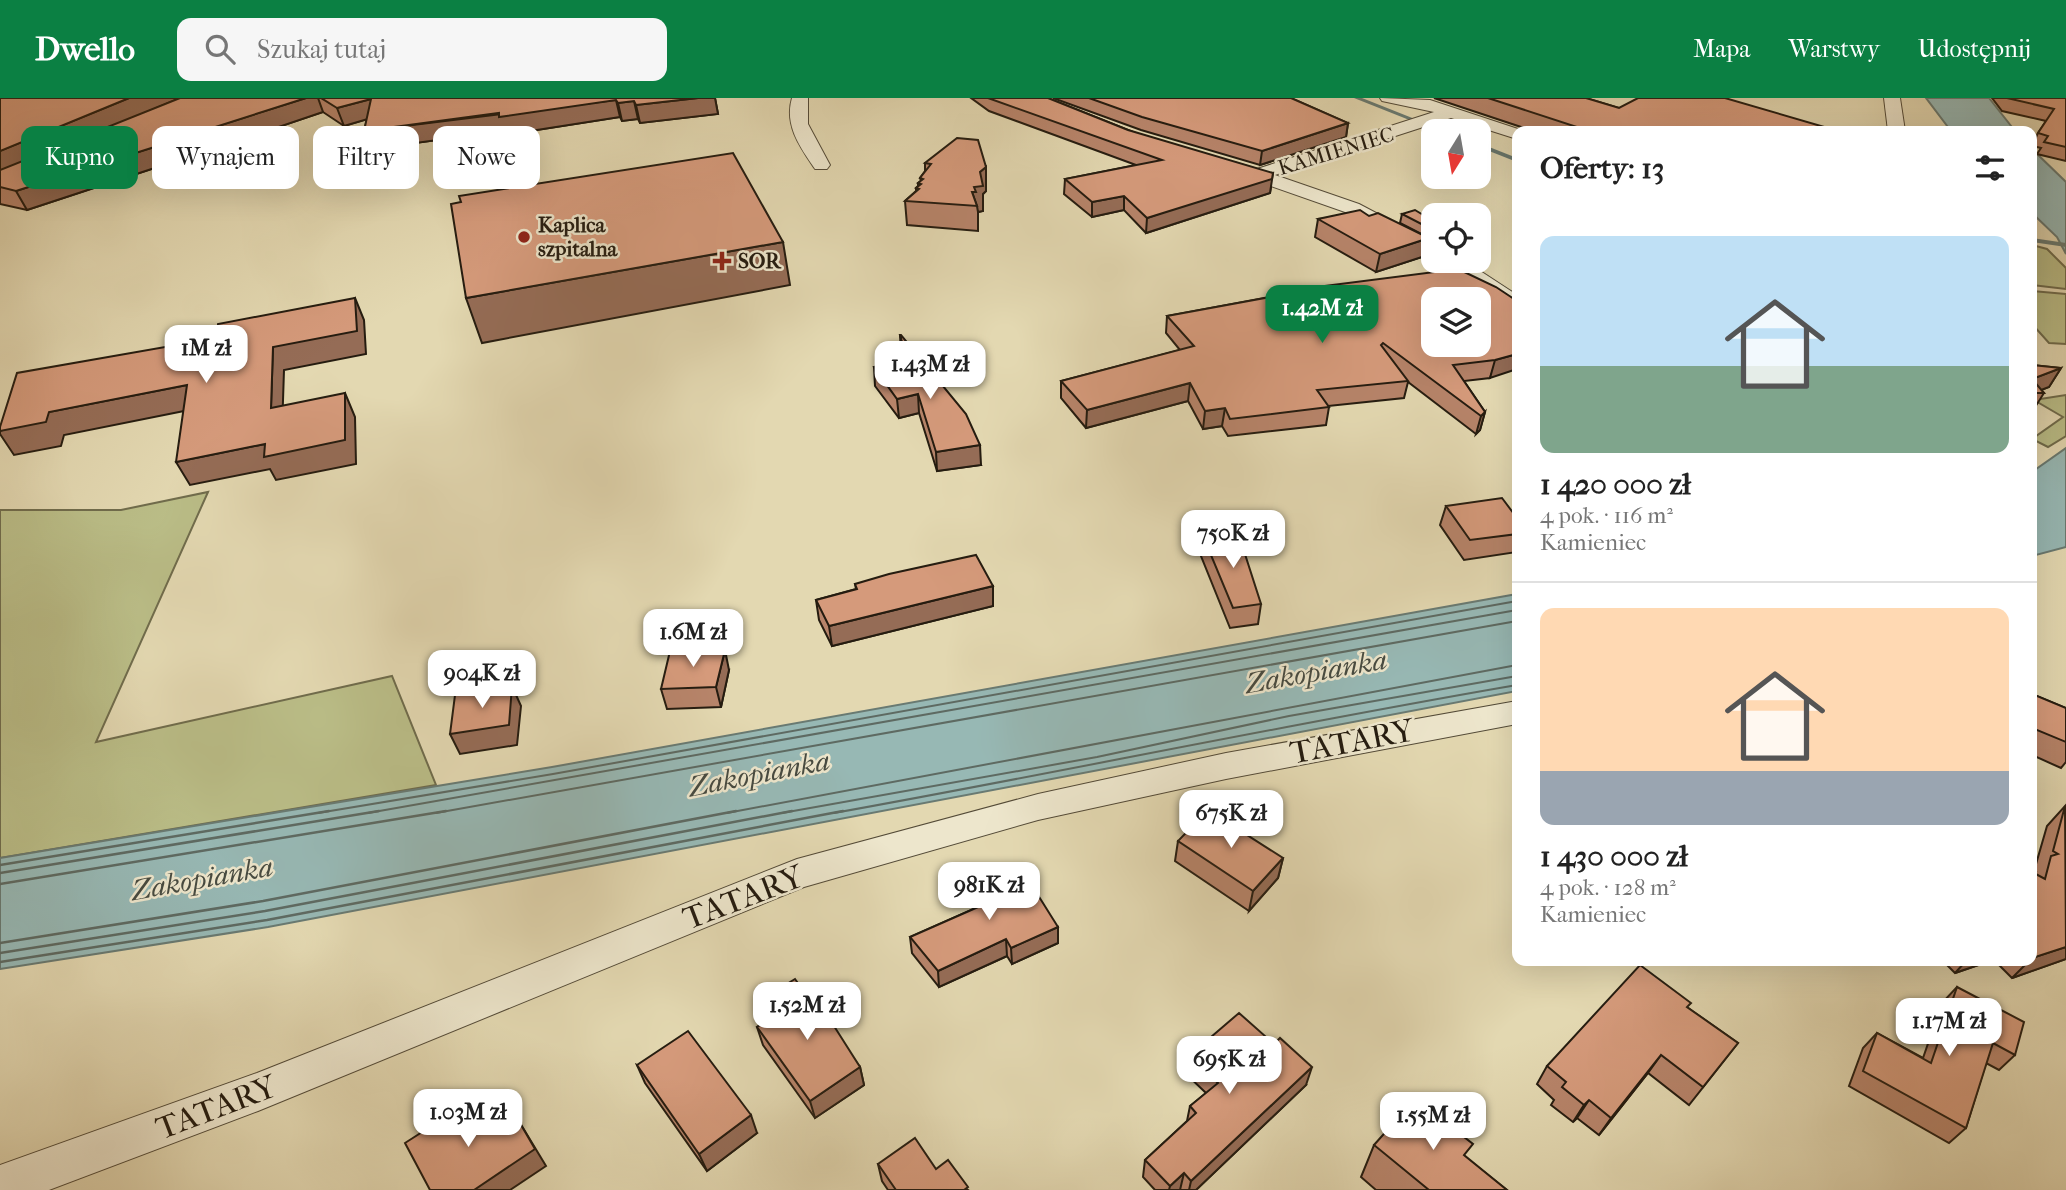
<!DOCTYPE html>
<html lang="pl">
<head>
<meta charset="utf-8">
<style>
	:root { --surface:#fff; --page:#f6f6f6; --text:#222; --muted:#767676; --line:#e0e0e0; --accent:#0b8043 }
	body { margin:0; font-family:"IM FELL French Canon",serif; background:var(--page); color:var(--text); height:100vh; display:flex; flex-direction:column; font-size:26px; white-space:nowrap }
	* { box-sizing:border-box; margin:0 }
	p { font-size:23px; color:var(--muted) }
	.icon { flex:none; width:38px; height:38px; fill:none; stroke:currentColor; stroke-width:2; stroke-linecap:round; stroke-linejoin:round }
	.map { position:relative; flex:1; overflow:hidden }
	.panel { position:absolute; left:1512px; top:28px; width:525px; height:840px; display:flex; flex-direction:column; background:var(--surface); border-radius:14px; box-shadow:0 7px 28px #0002 }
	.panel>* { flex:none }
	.hud { position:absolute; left:21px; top:28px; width:665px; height:63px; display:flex; gap:14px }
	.needle { width:46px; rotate:191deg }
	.fabs { position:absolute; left:1421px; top:21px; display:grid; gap:14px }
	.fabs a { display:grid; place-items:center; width:70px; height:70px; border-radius:14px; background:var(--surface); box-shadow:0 7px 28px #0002; font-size:35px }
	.price { position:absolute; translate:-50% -60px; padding:0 16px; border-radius:14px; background:#fff; color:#222; font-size:23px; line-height:46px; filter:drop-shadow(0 2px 4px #0008) }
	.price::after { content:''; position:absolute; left:50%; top:42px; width:21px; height:16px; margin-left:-10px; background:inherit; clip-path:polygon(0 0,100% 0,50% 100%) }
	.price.active { background:var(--accent); color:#fff }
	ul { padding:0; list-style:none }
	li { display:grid; align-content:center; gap:14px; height:371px; padding:0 28px }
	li+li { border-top:2px solid var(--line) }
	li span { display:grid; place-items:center; height:217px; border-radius:14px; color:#555 }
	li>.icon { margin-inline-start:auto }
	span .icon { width:126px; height:126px; fill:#fffc; stroke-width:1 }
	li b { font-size:30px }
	h2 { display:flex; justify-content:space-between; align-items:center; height:84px; padding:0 28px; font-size:30px }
	.tag { padding:0 24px; border-radius:14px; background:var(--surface); box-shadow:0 7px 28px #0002; font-size:24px; line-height:63px }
	.tag.active { background:var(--accent); color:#fff }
	header { display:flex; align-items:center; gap:42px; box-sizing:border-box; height:98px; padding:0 35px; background:var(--accent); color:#fff }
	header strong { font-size:33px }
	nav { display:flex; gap:38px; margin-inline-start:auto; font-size:24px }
	.search { width:490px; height:63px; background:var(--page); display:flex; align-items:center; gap:18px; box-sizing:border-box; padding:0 24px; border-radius:14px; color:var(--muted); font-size:26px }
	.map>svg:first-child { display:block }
	.green { fill:#babd87; stroke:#706c4c; stroke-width:2 }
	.water { fill:#97b8b4; stroke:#697a72; stroke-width:2 }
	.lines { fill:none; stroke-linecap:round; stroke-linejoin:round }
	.shore-far1 { stroke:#5e6a62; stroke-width:2 }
	.shore { stroke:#5e6a62; stroke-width:2.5 }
	.stream { fill:#697a72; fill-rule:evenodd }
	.street-casing { stroke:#544b38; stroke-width:2 }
	.street { fill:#ede6cc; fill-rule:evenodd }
	.wall { fill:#b7846a; stroke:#251c10; stroke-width:2 }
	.shaded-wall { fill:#956c56; stroke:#251c10; stroke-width:2 }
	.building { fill:#d59a7b; stroke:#251c10; stroke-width:2; fill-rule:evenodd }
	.poi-dot { fill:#8f2418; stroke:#ede6cc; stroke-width:2.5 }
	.labels { text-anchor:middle; stroke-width:5; stroke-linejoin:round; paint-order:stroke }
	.far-street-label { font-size:21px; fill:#251c10; stroke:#ede6cc }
	.far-poi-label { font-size:21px; font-weight:bold; fill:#251c10; stroke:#ede6cc; text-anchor:start }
	.water-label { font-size:28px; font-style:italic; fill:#474b41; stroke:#ede6cc }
	.near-street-label { font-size:32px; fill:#251c10; stroke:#ede6cc }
</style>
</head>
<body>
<header>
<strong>Dwello</strong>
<div class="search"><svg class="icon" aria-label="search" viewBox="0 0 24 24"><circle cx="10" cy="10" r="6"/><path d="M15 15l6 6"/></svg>Szukaj tutaj</div>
<nav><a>Mapa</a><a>Warstwy</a><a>Udostępnij</a></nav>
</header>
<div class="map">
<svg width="2066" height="1092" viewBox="0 0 2066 1092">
	<rect width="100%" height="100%" fill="#e3d8b1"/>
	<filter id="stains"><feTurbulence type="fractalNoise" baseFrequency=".00286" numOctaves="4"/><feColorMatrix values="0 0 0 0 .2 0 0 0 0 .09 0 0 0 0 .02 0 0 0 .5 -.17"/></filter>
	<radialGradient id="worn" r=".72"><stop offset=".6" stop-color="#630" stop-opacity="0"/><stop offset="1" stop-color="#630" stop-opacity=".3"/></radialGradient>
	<g class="green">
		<path d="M2032 147 2047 151 2066 170V191L2032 187Z"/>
		<path d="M2032 193 2066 196V246L2049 245 2032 226Z"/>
		<path d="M2066 297V338L2048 349 2032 341 2063 319 2034 302Z"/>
		<path d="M208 394 96 644 392 578 436 687 0 760V412H121Z"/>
	</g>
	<g class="water">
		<path d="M1926 0H1989L2015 33H1951Z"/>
		<path d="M2032 51 2066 84V156L2057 139 2032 115Z"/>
		<path d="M2066 350V449L2032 458V374Z"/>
		<path d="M1517 496V593L268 829 0 871V760L552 669Z"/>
	</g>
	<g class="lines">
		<g class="shore-far1">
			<path d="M318 715 553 676 1517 503"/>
			<path d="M368 715 1517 512"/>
			<path d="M436 715 1517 523"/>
			<path d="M727 715 1517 567"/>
			<path d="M782 715 1097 659 1289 618 1517 578"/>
			<path d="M834 715C1062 674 1289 626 1517 587"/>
		</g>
		<g class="shore">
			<path d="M0 767 329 713"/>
			<path d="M0 775 379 713"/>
			<path d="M0 786 446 713"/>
			<path d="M0 845 263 803 736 713"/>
			<path d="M0 855 265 813 792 713"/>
			<path d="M0 864 267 822 843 713"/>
		</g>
		<g class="stream">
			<path d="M1354 0H1362L1445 33H1437Z"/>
			<path d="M1479 45 1517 60V64L1479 49Z"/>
			<path d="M2032 140 2066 145V149L2032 144Z"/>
		</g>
		<defs>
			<g id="street">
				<path d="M792 0H808V26L830 67 827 71H815C800 49 784 27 792 0Z"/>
				<path d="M1380 0 1430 2 1524 33H1517V41L1451 20 1275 77 1359 106 1433 145V159L1345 114 1228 73 1225 69 1234 64 1257 71 1434 14 1382 3Z"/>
				<path d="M1884 0H1900L1905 33H1888Z"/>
				<path d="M1441 163H1465L1517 197V212L1509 211Z"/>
				<path d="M1517 603V626L1226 681 1038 722 804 789 258 1013 49 1092H0V1067L257 975 797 761 1038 696 1226 655Z"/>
			</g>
		</defs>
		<use href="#street" class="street-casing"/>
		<use href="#street" class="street"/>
	</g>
	<g class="wall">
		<path d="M0 0H715L718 16 640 25 638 21 622 23 620 19 505 37 504 33 371 51 364 33 367 21 344 28 323 14 231 45 236 56 202 67 194 62 187 64 182 61 27 112 0 106Z"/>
		<path d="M971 0H1048L1271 89 1270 95 1146 135 1124 112 1092 119 1064 96 1065 81 1136 67 989 13Z"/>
		<path d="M1053 0H1291L1348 25 1346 39 1260 67 1141 32Z"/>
		<path d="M1434 0H1586L1619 10 1838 33H1533Z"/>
		<path d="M1992 0H2066V63L2037 56 2041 50 2032 48 2038 35 2046 23 2002 13Z"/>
		<path d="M925 65 986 69V93L983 96V113L978 114V133L907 127 905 103 916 93V90L918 88V85L921 83 920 80 925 73Z"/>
		<path d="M1402 116 1433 123V142L1400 125Z"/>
		<path d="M1369 118 1429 140 1425 158 1376 174 1315 139 1318 121Z"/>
		<path d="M1285 193 1517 203 1490 280 1464 283 1485 314 1480 332 1476 336 1408 284 1404 300 1328 308 1329 309 1326 327 1228 338 1222 328 1203 331 1188 303 1086 330 1061 300V283L1180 252 1166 235 1167 218 1285 196Z"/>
		<path d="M900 237 981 367 937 373 919 315 899 320 875 288 874 269 903 262 901 256Z"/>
		<path d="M2032 267 2061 270 2049 289 2041 292 2044 295 2032 314Z"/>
		<path d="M1446 408 1517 420V454L1464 462 1440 427Z"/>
		<path d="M1203 438 1261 506 1258 526 1230 530 1201 458Z"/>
		<path d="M855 486 993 488V508L832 548 819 522 816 502 856 491Z"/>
		<path d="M729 572 721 609 667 611 661 591Z"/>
		<path d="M2032 596 2066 610V664L2061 670 2032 657Z"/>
		<path d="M2065 708 2066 861 2012 880 1995 863H2032L2035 776 2036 774 2034 773 2047 728Z"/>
		<path d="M1178 743 1283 760 1278 780 1249 813 1175 763Z"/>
		<path d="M975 789 1058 829V845L1012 866 1007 858 939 889 912 855 910 839 978 809 976 806Z"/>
		<path d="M1943 863H1990L1955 875Z"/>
		<path d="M1957 889 2015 957 1999 972 1986 965 1966 1030 1949 1045 1849 988 1863 950 1877 935 1923 960 1942 905Z"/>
		<path d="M769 897 810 902 860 969 864 987 815 1020 763 947 757 929 775 918Z"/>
		<path d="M1688 910 1738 945 1689 1007 1648 975 1599 1037 1577 1020 1573 1024 1551 1007 1554 1002 1537 986 1547 968Z"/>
		<path d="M1190 957 1306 987 1196 1092H1155L1143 1079 1145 1062 1187 1023 1190 1008 1206 995 1186 976Z"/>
		<path d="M637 967 757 1035 707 1073 645 985Z"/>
		<path d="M1374 1047 1465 1059 1507 1092H1376L1361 1079Z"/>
		<path d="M878 1066 936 1071 968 1092H888L882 1083Z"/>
	</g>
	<g class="shaded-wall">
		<path d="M129 0H180L0 76V53Z"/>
		<path d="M306 0H318L323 14 231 45 236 56 202 67 193 49 215 29Z"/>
		<path d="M698 0H715L718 16 640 25 636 7Z"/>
		<path d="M371 1 378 18 344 28 337 10Z"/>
		<path d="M616 2 620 19 505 37 504 33 371 51 364 33Z"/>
		<path d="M634 3 638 21 622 23 618 5Z"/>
		<path d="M1348 25 1346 39 1260 67 1262 53Z"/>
		<path d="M173 43 182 61 27 112 16 93Z"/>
		<path d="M186 44 194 62 187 64 178 46Z"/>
		<path d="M986 69V93L983 96V113L978 114 977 108 972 94 980 74Z"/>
		<path d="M1273 75 1270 95 1146 135 1147 120Z"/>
		<path d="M1124 98V112L1092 119V104Z"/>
		<path d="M1429 140 1425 158 1376 174 1380 156Z"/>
		<path d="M783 144 790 187 482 245 466 200Z"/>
		<path d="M355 200 364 222 366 256 284 272 282 333 271 310 273 249Z"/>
		<path d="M1517 256V271L1490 280 1495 262Z"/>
		<path d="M2061 270 2049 289 2033 295 2032 281Z"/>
		<path d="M1190 285 1188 303 1086 330 1087 312Z"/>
		<path d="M187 287 199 310 64 337 61 348 14 357 0 336V333L49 314Z"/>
		<path d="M345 295 355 319 356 366 276 382 270 371 190 387 176 364 265 346Z"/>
		<path d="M918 296 919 315 899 320 897 301Z"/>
		<path d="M1225 310 1222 328 1203 331 1205 313Z"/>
		<path d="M1485 314 1480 332 1476 336 1481 318Z"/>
		<path d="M980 347 981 367 937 373 936 354Z"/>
		<path d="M993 488V508L832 548 829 528Z"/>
		<path d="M725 552 729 572 721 609 716 589Z"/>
		<path d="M512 588 521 608 517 647 460 656 450 636Z"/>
		<path d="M1283 760 1278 780 1249 813 1253 793Z"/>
		<path d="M1058 829V845L1012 866 1011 850Z"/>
		<path d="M1006 841 1007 858 939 889 938 873Z"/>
		<path d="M2066 849V861L2012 880 2029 863H2032V860Z"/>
		<path d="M1966 863H1990L1955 875Z"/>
		<path d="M1661 957 1648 975 1599 1037 1611 1020Z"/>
		<path d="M860 969 864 987 815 1020 810 1003Z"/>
		<path d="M1312 969 1306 987 1196 1092H1189L1191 1083Z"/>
		<path d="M1589 1002 1577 1020 1573 1024 1584 1007Z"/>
		<path d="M751 1017 757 1035 707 1073 699 1056Z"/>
		<path d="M517 1020 546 1068 510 1092H474Z"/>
		<path d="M1184 1075 1180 1092H1169L1170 1088Z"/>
	</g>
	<g class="building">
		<path d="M0 0H129L0 53Z"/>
		<path d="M180 0H306L215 29 228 38 193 49 186 44 178 46 173 43 16 93 0 89V72Z"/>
		<path d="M321 0H698L636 7 634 3 618 5 616 2 499 19V15L364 33 371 1 337 10Z"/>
		<path d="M988 0H1048L1128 32 1273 75 1272 81 1147 120 1124 98 1092 104 1065 81 1162 62Z"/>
		<path d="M1089 0H1291L1348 25 1262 53 1142 19Z"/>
		<path d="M1488 0H1586L1619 10 1638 0H1725L1838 33H1589Z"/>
		<path d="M2007 0H2066V49L2044 44 2048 38 2038 35 2054 11Z"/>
		<path d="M957 40 978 42 986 69 980 74 983 88 974 89 976 94H972L977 108 905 103 919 91 916 90 921 86 918 85 923 81 920 80 931 66 925 65Z"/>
		<path d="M733 55 783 144 466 200 451 106 461 104 459 98Z"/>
		<path d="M1360 112 1369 118 1378 115 1429 140 1380 156 1318 121Z"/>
		<path d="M1415 112 1433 123V132L1402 116Z"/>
		<path d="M1458 171 1496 189 1517 203V256L1495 262 1453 267 1485 314 1481 318 1383 245 1381 247 1408 283 1317 292 1329 309 1230 321 1225 310 1205 313 1190 285 1087 312 1061 283 1194 248 1167 218 1287 196 1285 193ZM1433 201H1479V247H1433Z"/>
		<path d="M355 200 357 233 273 249 271 310 345 295V342L264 359 265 346 176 364 187 287 49 314 46 324 0 333V329L17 275 217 240 218 226Z"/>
		<path d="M900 237H901L966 316 980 347 936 354 918 296 897 301 874 269 907 261Z"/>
		<path d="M2032 267 2061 270 2032 281Z"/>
		<path d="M2032 281 2044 295H2032Z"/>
		<path d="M1502 400 1517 420V436L1470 442 1446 408Z"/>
		<path d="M1232 437 1243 450 1261 506 1233 510 1203 438Z"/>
		<path d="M976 457 993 488 829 528 816 502 857 491 855 486 889 476Z"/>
		<path d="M725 552 716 589 661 591 670 553Z"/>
		<path d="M512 588 509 627 450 636 455 597Z"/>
		<path d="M2032 596 2066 610V644L2032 630Z"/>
		<path d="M2065 708 2066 849 2032 860V774L2045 781 2051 758 2058 756 2053 753Z"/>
		<path d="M1208 712 1283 760 1253 793 1178 743Z"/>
		<path d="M1021 770 1058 829 1011 850 1006 841 938 873 910 839 985 806 975 789Z"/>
		<path d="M1640 867 1691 905 1687 909 1738 945 1703 989 1661 957 1611 1020 1589 1002 1584 1007 1562 989 1566 984 1547 968Z"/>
		<path d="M795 881 810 902 812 900 834 928 860 969 810 1003 757 929 780 915 769 897Z"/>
		<path d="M1957 889 2024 924 2015 957 1993 945 1966 1030 1863 973 1877 935 1931 965Z"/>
		<path d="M1239 915 1274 946 1280 940 1312 969 1191 1083 1184 1075 1170 1088 1145 1062 1196 1015 1190 1008 1218 985 1190 957Z"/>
		<path d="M688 933 751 1017 699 1056 637 967Z"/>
		<path d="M1415 1001 1473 1046 1464 1057 1507 1092H1429L1374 1047Z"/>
		<path d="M469 1004 478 1020 499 1007 509 1026 517 1020 535 1051 474 1092H430L405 1045Z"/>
		<path d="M915 1040 936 1071 948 1062 968 1089 964 1092H896L878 1066Z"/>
	</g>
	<g class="poi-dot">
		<circle cx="524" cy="139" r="7"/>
		<path d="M718.5 152.5h7v7h7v7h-7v7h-7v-7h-7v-7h7z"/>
	</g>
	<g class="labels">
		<g class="far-street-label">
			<text transform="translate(1336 53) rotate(-17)" y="7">KAMIENIEC</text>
		</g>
		<g class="far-poi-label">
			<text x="538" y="134">Kaplica<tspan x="538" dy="24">szpitalna</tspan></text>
			<text x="738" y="170">SOR</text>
		</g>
		<g class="water-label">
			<text transform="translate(1316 573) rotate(-10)" y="10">Zakopianka</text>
			<text transform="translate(759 675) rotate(-11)" y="10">Zakopianka</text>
			<text transform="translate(202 780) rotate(-10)" y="10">Zakopianka</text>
		</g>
		<g class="near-street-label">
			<text transform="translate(1352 643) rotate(-11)" y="11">TATARY</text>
			<text transform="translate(743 799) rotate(-21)" y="11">TATARY</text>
			<text transform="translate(216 1009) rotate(-21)" y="11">TATARY</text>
		</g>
	</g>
	<rect width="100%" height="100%" filter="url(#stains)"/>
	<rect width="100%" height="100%" fill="url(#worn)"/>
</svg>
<div class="fabs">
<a><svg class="needle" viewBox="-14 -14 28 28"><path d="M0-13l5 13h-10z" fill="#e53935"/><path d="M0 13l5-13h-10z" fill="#767676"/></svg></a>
<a><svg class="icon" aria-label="locate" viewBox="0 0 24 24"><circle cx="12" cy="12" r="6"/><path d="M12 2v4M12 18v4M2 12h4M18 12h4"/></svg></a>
<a><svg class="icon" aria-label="layers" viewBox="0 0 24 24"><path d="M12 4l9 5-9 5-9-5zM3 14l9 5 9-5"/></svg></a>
</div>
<b class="price active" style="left:1322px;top:247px">1.42M zł</b>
<b class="price" style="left:206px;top:287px">1M zł</b>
<b class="price" style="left:930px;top:303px">1.43M zł</b>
<b class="price" style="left:1233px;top:472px">750K zł</b>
<b class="price" style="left:693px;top:571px">1.6M zł</b>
<b class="price" style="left:482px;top:612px">904K zł</b>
<b class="price" style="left:1231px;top:752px">675K zł</b>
<b class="price" style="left:989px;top:824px">981K zł</b>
<b class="price" style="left:807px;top:944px">1.52M zł</b>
<b class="price" style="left:1949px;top:960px">1.17M zł</b>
<b class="price" style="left:1229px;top:998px">695K zł</b>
<b class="price" style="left:468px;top:1051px">1.03M zł</b>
<b class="price" style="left:1433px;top:1054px">1.55M zł</b>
<div class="hud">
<a class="tag active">Kupno</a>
<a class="tag">Wynajem</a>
<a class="tag">Filtry</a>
<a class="tag">Nowe</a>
</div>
<section class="panel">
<h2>Oferty: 13<svg class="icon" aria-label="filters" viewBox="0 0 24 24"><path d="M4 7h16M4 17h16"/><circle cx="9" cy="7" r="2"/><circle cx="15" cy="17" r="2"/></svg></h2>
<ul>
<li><span style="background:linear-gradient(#bfe0f5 60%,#7fa58c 0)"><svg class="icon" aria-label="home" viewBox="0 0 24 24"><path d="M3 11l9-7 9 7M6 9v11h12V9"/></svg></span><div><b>1 420 000 zł</b><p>4 pok. · 116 m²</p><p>Kamieniec</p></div></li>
<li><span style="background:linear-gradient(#ffd9b3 75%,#9aa5b1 0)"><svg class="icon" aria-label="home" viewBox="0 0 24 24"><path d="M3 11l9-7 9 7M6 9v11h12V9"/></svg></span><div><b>1 430 000 zł</b><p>4 pok. · 128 m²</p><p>Kamieniec</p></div></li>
</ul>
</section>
</div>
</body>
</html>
